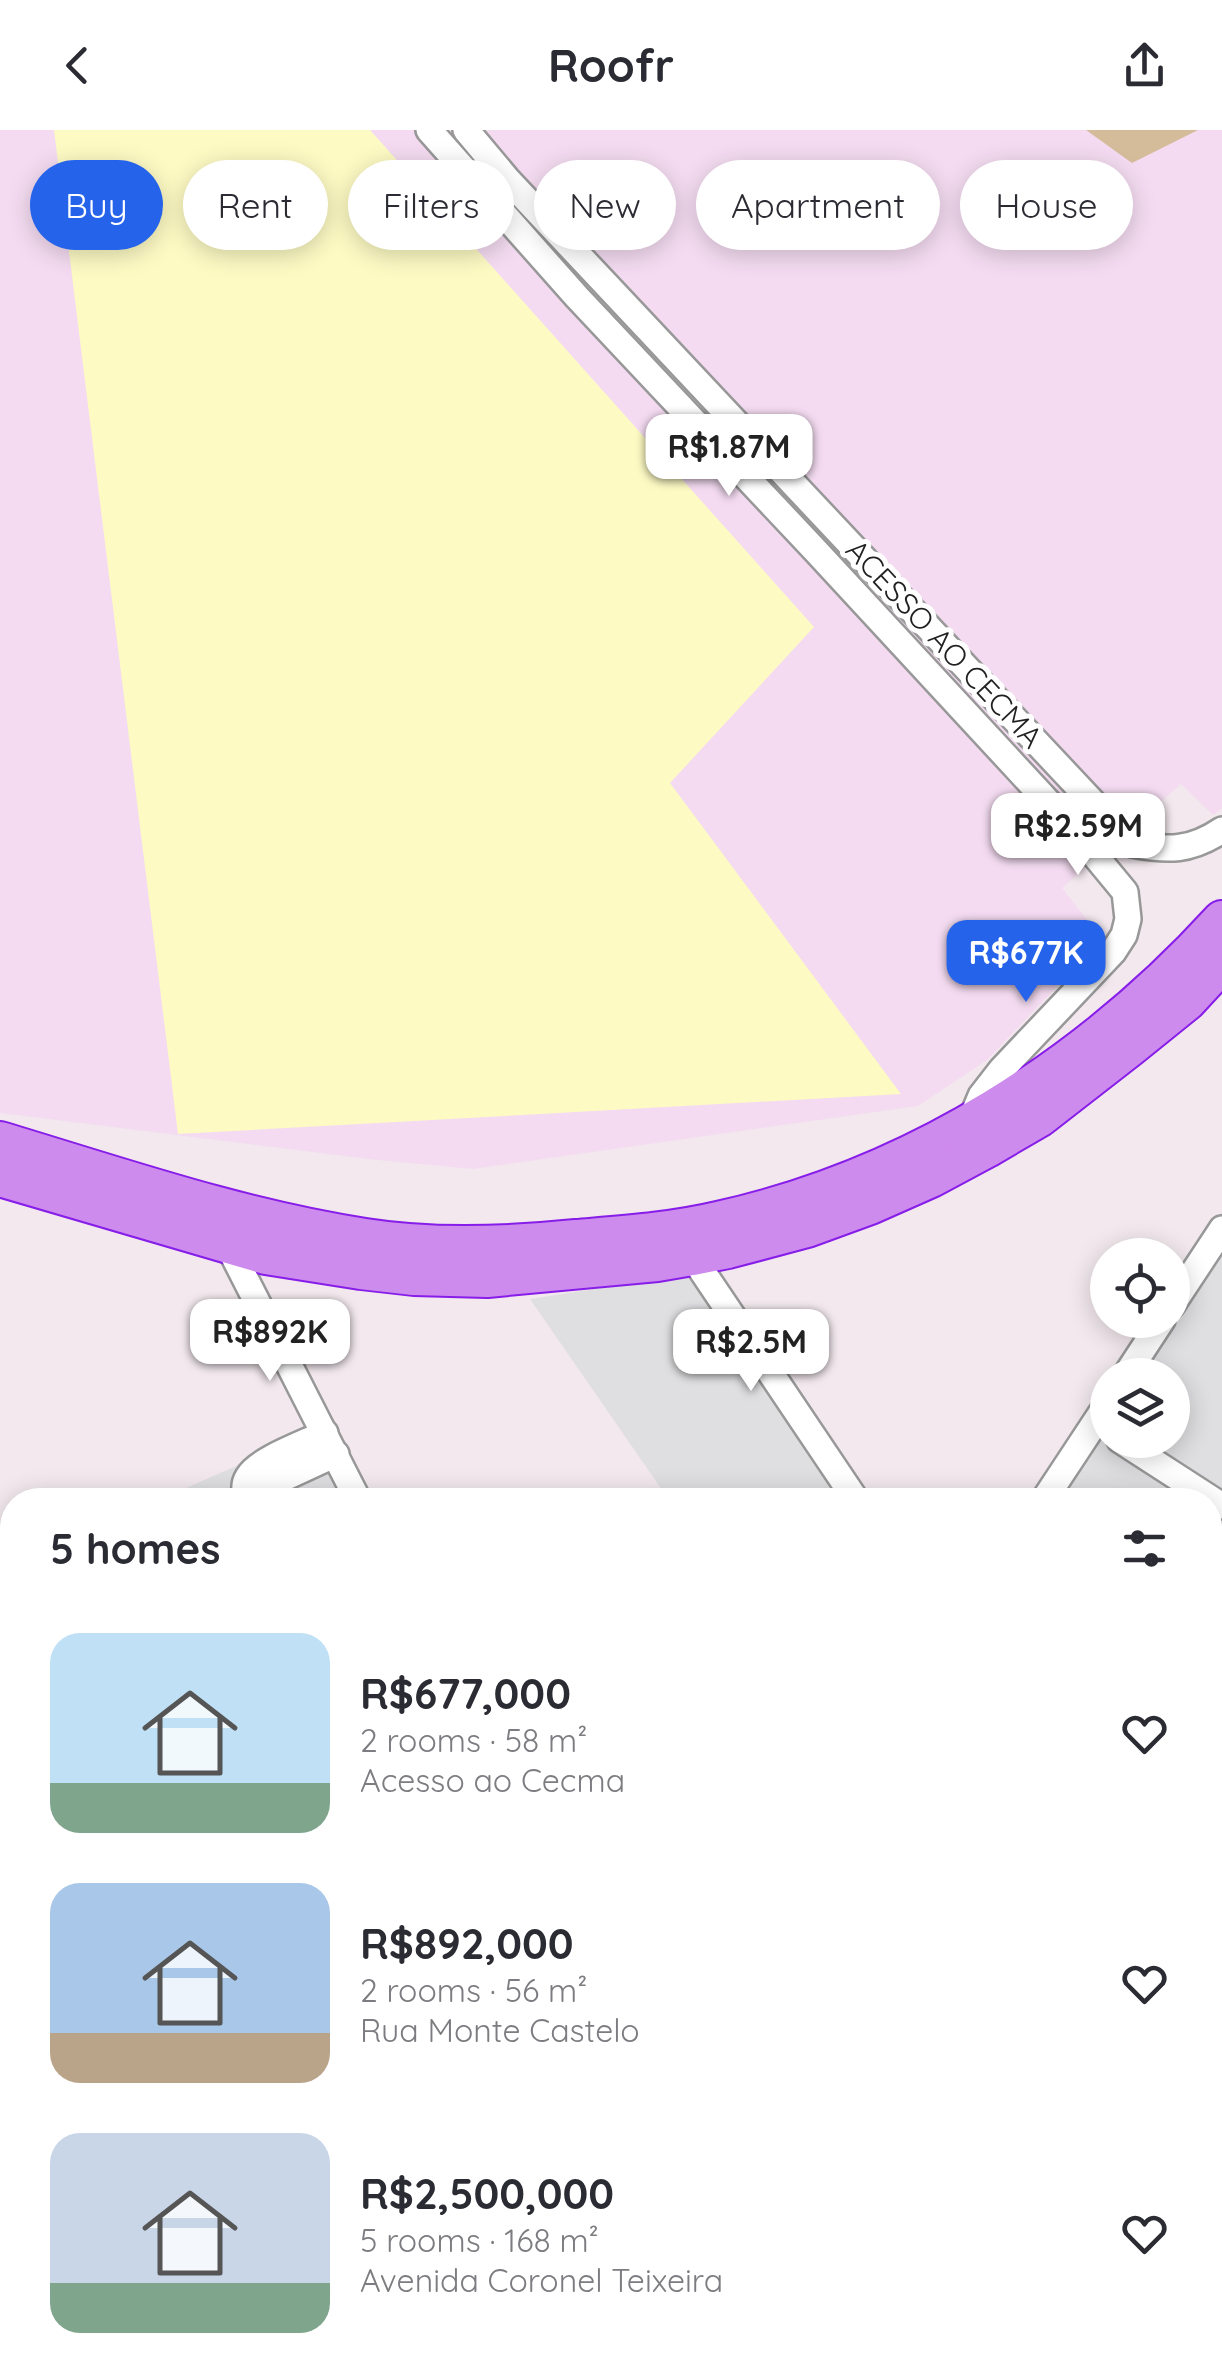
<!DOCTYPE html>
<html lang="en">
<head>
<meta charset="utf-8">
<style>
	:root { --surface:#fff; --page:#f7f7f7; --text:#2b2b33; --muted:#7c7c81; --accent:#2563eb }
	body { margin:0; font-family:Quicksand,sans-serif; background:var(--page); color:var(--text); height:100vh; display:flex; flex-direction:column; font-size:38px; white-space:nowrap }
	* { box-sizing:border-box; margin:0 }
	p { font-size:32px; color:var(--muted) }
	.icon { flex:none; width:55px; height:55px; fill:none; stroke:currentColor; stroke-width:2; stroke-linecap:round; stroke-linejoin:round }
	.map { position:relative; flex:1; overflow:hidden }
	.panel { position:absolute; left:0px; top:1358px; width:1222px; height:892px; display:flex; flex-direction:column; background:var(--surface); border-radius:40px 40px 0 0; box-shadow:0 5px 25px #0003 }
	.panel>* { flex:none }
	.banner { position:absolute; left:30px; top:30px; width:1162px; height:90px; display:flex; gap:20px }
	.tools { position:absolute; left:1090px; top:1108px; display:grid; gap:20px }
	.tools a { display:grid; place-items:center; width:100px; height:100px; border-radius:50%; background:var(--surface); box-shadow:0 5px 25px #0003; font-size:50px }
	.price { position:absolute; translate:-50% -85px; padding:0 22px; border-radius:20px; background:#fff; color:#222; font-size:32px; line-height:65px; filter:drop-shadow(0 2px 5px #0008) }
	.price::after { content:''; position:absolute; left:50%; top:60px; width:30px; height:22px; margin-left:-15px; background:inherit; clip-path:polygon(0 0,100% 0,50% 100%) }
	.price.on { background:var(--accent); color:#fff }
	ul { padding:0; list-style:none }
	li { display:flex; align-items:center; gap:30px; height:250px; padding:0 50px }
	li span { display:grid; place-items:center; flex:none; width:280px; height:200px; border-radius:30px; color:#555 }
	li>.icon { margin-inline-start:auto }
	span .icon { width:120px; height:120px; fill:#fffc; stroke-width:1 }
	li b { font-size:42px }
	h2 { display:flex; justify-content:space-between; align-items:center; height:120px; padding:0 50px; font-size:42px }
	.chip { padding:0 35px; border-radius:45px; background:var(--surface); box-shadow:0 5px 25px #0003; font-size:35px; line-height:90px }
	.chip.on { background:var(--accent); color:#fff }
	header { display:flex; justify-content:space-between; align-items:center; height:130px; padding:0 50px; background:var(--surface); font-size:45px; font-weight:700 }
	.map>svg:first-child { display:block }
	.residential { fill:#dfdee0 }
	.military { fill:#f4dbf1 }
	.forest { fill:#d4bb9a }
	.park { fill:#fdfac4 }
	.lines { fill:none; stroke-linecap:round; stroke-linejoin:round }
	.stream { stroke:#a6e2ab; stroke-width:6 }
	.minor-casing { stroke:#989898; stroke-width:30 }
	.highway-casing { stroke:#871de8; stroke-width:42 }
	.minor { stroke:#fff; stroke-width:25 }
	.highway { stroke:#ce8bee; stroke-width:38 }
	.labels { text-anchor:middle; stroke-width:10; stroke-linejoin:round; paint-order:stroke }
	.street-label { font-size:30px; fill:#212121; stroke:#fff }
</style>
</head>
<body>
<header><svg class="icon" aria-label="back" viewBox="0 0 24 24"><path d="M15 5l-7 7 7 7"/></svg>Roofr<svg class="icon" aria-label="share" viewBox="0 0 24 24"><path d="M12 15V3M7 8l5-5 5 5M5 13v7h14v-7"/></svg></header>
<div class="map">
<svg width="1222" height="2248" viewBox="0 0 1222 2248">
	<rect width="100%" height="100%" fill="#f2e8ed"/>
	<g class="residential">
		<path d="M1222 1082V2248H389L396 2238H1210V1370H1031L1107 1257 1108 1310H1172V1245H1115L1172 1190 1173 1157Z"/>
		<path d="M713 1141 868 1370H669L530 1169Z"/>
		<path d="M313 1302 347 1370H159Z"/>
		<path d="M288 2238H336L354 2248H281Z"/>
	</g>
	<path class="military" d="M0 0H1222V678L1213 685 1181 654 1062 758 1088 791 1093 819 987 930 918 976 473 1039 368 1029 0 983Z"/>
	<g class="forest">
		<path d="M1086 0H1198L1132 33Z"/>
		<path d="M12 2107V2238H24L8 2248H0V2112Z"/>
	</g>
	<path class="park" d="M54 0H370L814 497 670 653 901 964 178 1004Z"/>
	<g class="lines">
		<g class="stream">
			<path d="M1210 1811 1222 1808"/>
			<path d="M0 2132 12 2128"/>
		</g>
		<defs>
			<g id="minor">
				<path d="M429 0 577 167 815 420 1073 699 1125 762 1128 789 1124 805 1113 822 1002 939 981 966 970 992"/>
				<path d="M466 0 507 49 1132 714C1168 721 1191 721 1222 700"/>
				<path d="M228 1115 358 1370"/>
				<path d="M692 1126 856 1370"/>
				<path d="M1172 1175 1222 1099"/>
				<path d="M1126 1245 1162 1190"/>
				<path d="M1120 1310 1222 1376"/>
				<path d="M247 1370C245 1361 243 1355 248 1347 258 1329 306 1313 325 1303"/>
				<path d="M252 1370 269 1355 336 1324"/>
				<path d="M1044 1370 1108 1273"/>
				<path d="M1210 1489 1222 1470"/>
				<path d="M1210 1982 1222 1990"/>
				<path d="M1210 2229 1222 2237"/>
				<path d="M475 2238 491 2248"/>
				<path d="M847 2238 863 2248"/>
				<path d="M95 2248 114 2238"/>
				<path d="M225 2248 231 2238"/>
				<path d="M405 2248 411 2238"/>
				<path d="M917 2248 923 2238"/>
			</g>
			<g id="highway">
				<path d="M0 1011C120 1047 241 1089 365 1108 434 1119 506 1116 576 1109 623 1105 671 1102 718 1091 913 1048 1088 937 1222 790"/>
				<path d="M0 1047 266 1125 361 1140 414 1146 487 1148 657 1132 692 1126 728 1119 807 1098 870 1075 931 1048 987 1018 1040 987 1130 917 1187 871 1222 833"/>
			</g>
		</defs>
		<use href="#minor" class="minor-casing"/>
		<use href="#highway" class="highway-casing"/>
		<use href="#minor" class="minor"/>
		<use href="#highway" class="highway"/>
	</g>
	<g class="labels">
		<g class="street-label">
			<text transform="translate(944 514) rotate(47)" y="10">ACESSO AO CECMA</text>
		</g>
	</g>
</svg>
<div class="tools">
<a><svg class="icon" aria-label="locate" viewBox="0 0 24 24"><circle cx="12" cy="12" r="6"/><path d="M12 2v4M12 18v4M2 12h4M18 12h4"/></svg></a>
<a><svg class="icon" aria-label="layers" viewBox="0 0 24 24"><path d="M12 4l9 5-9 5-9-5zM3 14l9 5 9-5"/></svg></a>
</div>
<b class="price" style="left:729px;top:369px">R$1.87M</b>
<b class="price" style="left:1078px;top:748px">R$2.59M</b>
<b class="price on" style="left:1026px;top:875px">R$677K</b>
<b class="price" style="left:270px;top:1254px">R$892K</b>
<b class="price" style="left:751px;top:1264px">R$2.5M</b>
<div class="banner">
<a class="chip on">Buy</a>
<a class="chip">Rent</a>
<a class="chip">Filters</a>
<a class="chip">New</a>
<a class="chip">Apartment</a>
<a class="chip">House</a>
</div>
<section class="panel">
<h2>5 homes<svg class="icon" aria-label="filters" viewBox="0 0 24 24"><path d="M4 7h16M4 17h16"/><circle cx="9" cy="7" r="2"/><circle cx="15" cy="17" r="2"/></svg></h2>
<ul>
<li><span style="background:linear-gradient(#bfe0f5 75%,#7fa58c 0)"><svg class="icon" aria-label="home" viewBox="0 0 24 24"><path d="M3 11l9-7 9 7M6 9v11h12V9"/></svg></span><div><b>R$677,000</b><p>2 rooms · 58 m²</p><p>Acesso ao Cecma</p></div><svg class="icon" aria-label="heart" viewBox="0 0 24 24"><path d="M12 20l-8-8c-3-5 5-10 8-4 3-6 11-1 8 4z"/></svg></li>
<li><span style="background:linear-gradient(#a9c7e8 75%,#b9a48a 0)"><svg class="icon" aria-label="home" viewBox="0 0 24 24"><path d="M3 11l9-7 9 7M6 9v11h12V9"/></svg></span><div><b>R$892,000</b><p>2 rooms · 56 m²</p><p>Rua Monte Castelo</p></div><svg class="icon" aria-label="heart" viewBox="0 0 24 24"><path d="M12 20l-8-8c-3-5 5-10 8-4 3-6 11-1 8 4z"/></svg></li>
<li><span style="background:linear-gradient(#c9d6e8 75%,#7fa58c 0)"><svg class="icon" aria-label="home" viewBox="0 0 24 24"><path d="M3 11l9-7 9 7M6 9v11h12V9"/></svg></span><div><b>R$2,500,000</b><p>5 rooms · 168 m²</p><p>Avenida Coronel Teixeira</p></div><svg class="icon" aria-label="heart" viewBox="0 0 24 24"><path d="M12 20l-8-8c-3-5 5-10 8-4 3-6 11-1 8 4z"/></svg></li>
</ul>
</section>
</div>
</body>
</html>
